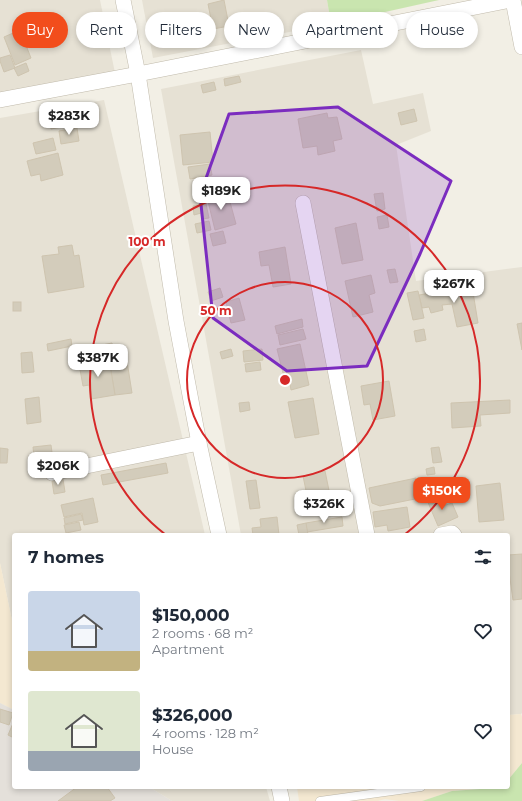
<!DOCTYPE html>
<html lang="en">
<head>
<meta charset="utf-8">
<style>
	:root { --surface:#fff; --page:#f6f6f7; --text:#1f2937; --muted:#747a83; --accent:#f24d1c }
	body { margin:0; font-family:Montserrat,sans-serif; background:var(--page); color:var(--text); height:100vh; display:flex; flex-direction:column; font-size:15px; white-space:nowrap }
	* { box-sizing:border-box; margin:0 }
	p { font-size:13px; color:var(--muted) }
	.icon { flex:none; width:22px; height:22px; fill:none; stroke:currentColor; stroke-width:2; stroke-linecap:round; stroke-linejoin:round }
	.map { position:relative; flex:1; overflow:hidden }
	.panel { position:absolute; left:12px; top:533px; width:498px; height:256px; display:flex; flex-direction:column; background:var(--surface); border-radius:4px; box-shadow:0 2px 6px #0003 }
	.panel>* { flex:none }
	.top-card { position:absolute; left:12px; top:12px; width:498px; height:36px; display:flex; gap:8px }
	.price { position:absolute; translate:-50% -34px; padding:0 9px; border-radius:8px; background:#fff; color:#222; font-size:13px; line-height:26px; filter:drop-shadow(0 1px 2px #0008) }
	.price::after { content:''; position:absolute; left:50%; top:24px; width:12px; height:9px; margin-left:-6px; background:inherit; clip-path:polygon(0 0,100% 0,50% 100%) }
	.price.current { background:var(--accent); color:#fff }
	ul { padding:0; list-style:none }
	li { display:flex; align-items:center; gap:12px; height:100px; padding:0 16px }
	li span { display:grid; place-items:center; flex:none; width:112px; height:80px; border-radius:4px; color:#555 }
	li>.icon { margin-inline-start:auto }
	span .icon { width:48px; height:48px; fill:#fffc; stroke-width:1 }
	li b { font-size:17px }
	h2 { display:flex; justify-content:space-between; align-items:center; height:48px; padding:0 16px; font-size:17px }
	.chip { padding:0 14px; border-radius:18px; background:var(--surface); box-shadow:0 2px 6px #0003; font-size:14px; line-height:36px }
	.chip.current { background:var(--accent); color:#fff }
	.map>svg:first-child { display:block }
	.residential { fill:#e6e1d4 }
	.commercial { fill:#f4e8d1 }
	.industrial { fill:#e4e0da }
	.green { fill:#c9e5af }
	.building { fill:#d3ccbb; stroke:#cec4af }
	.lines { fill:none; stroke-linecap:round; stroke-linejoin:round }
	.service-casing { stroke:#c0baab; stroke-width:9 }
	.minor-casing { stroke:#c0baab; stroke-width:16 }
	.service { stroke:#fff; stroke-width:8 }
	.minor { stroke:#fff; stroke-width:15 }
	.marked { fill:#7b2cbf; fill-opacity:0.2; stroke:#7b2cbf; stroke-width:3; stroke-linejoin:round }
	.ring { fill:none; stroke:#d62828; stroke-width:2 }
	.centre { fill:#d62828; stroke:#fff; stroke-width:2 }
	.ring-label { font-size:12px; text-anchor:middle; font-weight:bold; fill:#d62828; stroke:#fff; stroke-width:4; stroke-linejoin:round; paint-order:stroke }
</style>
</head>
<body>
<div class="map">
<svg width="522" height="801" viewBox="0 0 522 801">
	<rect width="100%" height="100%" fill="#f2efe5"/>
	<g class="residential">
		<path d="M0 0H100L115 73 0 93Z"/>
		<path d="M142 0H327L331 24 153 58Z"/>
		<path d="M361 50 373 104 423 93 431 131 396 145 416 281 522 267V713L521 714 508 715V535H241L161 89Z"/>
		<path d="M104 100 205 535H14V630L0 563V118Z"/>
		<path d="M149 787H266L270 801H172Z"/>
	</g>
	<g class="commercial">
		<path d="M0 563 14 630V710L0 703Z"/>
		<path d="M521 714 522 717V763L508 780V715Z"/>
		<path d="M297 787H502L452 791 422 801H399L385 799 378 801H299Z"/>
	</g>
	<path class="industrial" d="M0 703 14 710V787H149L172 801H0Z"/>
	<g class="green">
		<path d="M327 0H439L331 24Z"/>
		<path d="M522 763V801H422L452 791 508 787V780Z"/>
	</g>
	<g class="building">
		<path d="M224 0 229 26 213 29 208 4Z"/>
		<path d="M20 30 31 58 15 65 4 37Z"/>
		<path d="M10 55 15 68 4 72 0 61V58Z"/>
		<path d="M26 63 29 71 18 76 14 68Z"/>
		<path d="M239 76 241 82 225 86 224 79Z"/>
		<path d="M214 82 216 90 203 93 201 85Z"/>
		<path d="M414 109 417 121 401 125 398 113Z"/>
		<path d="M70 112 72 125 51 129 49 116Z"/>
		<path d="M327 113 328 118 337 117 342 139 333 141 335 151 318 155 317 146 303 148 298 119Z"/>
		<path d="M77 128 79 141 61 144 59 131Z"/>
		<path d="M210 132 213 162 183 165 180 135Z"/>
		<path d="M53 138 56 150 36 154 33 143Z"/>
		<path d="M58 153 63 175 41 181 40 174 31 176 27 161Z"/>
		<path d="M210 164 212 175 190 179 188 167Z"/>
		<path d="M227 191 236 224 215 230 207 197Z"/>
		<path d="M383 193 385 209 377 211 374 194Z"/>
		<path d="M206 204 209 218 202 219 201 213 194 215 193 206Z"/>
		<path d="M387 215 389 227 379 229 377 217Z"/>
		<path d="M209 221 211 230 197 233 195 224Z"/>
		<path d="M356 223 363 260 342 264 335 228Z"/>
		<path d="M223 231 226 243 213 246 210 234Z"/>
		<path d="M72 245 74 256 79 255 84 287 48 293 42 256 59 254 58 247Z"/>
		<path d="M285 247 291 284 273 287 269 265 261 266 259 252Z"/>
		<path d="M395 269 398 282 390 283 387 270Z"/>
		<path d="M371 275 375 293 369 295 373 312 353 317 345 281Z"/>
		<path d="M472 286 478 323 457 327 452 304 442 305 443 310 431 313 429 307 422 308 419 295Z"/>
		<path d="M220 288 223 297 211 301 208 292Z"/>
		<path d="M418 291 424 318 413 320 407 293Z"/>
		<path d="M239 298 245 320 231 323 226 302Z"/>
		<rect x="13" y="302" width="8" height="9"/>
		<path d="M302 319 303 327 277 334 275 326Z"/>
		<path d="M522 323V350L517 324Z"/>
		<path d="M303 329 306 339 280 345 278 335Z"/>
		<path d="M424 329 426 340 416 342 414 331Z"/>
		<path d="M71 339 72 346 48 351 47 344Z"/>
		<path d="M112 343 114 353 104 355 102 345Z"/>
		<path d="M300 344 309 385 291 390 290 384 286 385 277 349Z"/>
		<path d="M231 349 233 356 222 359 220 352Z"/>
		<path d="M262 349 263 360 244 362 243 351Z"/>
		<path d="M32 352 34 372 22 373 21 353Z"/>
		<path d="M126 355 132 393 115 395 109 359Z"/>
		<path d="M109 359 115 395 91 399 89 385 83 386 79 364Z"/>
		<path d="M260 362 261 370 246 372 245 364Z"/>
		<path d="M389 381 395 416 373 420 370 404 364 405 361 386Z"/>
		<path d="M39 397 41 422 27 424 25 399Z"/>
		<path d="M313 398 319 434 295 438 288 402Z"/>
		<path d="M510 400V413L480 415 481 426 452 428 451 403Z"/>
		<path d="M249 402 250 410 240 412 239 403Z"/>
		<path d="M51 445 53 460 49 461 50 472 36 474 33 447Z"/>
		<path d="M439 447 442 462 433 463 431 448Z"/>
		<path d="M0 448 8 449 7 463H0Z"/>
		<path d="M166 463 168 473 103 485 101 475Z"/>
		<path d="M434 467 435 474 427 475 426 469Z"/>
		<path d="M325 471 332 505 310 510 303 476Z"/>
		<path d="M416 478 420 498 380 506 372 503 369 488Z"/>
		<path d="M63 479 65 492 54 494 52 481Z"/>
		<path d="M256 480 260 508 250 509 246 481Z"/>
		<path d="M500 483 504 520 479 522 476 486Z"/>
		<path d="M438 495 443 506 452 503 458 517 438 526 427 500Z"/>
		<path d="M93 498 98 522 84 525 82 513 64 517 61 505Z"/>
		<path d="M407 507 410 527 388 531 387 525 375 527 373 512Z"/>
		<path d="M81 514 83 520 65 524 64 518Z"/>
		<path d="M277 517 279 535H253L252 528 261 527 260 519Z"/>
		<path d="M342 517 343 526 307 532 306 523Z"/>
		<path d="M79 522 81 530 66 533 64 525Z"/>
		<path d="M306 523 308 535H299L297 525Z"/>
		<path d="M522 554V599L513 600 508 564V555Z"/>
		<path d="M0 709 13 713 9 725 0 722Z"/>
		<path d="M14 721V738L8 735Z"/>
		<path d="M77 787H107L115 798 110 801H58Z"/>
	</g>
	<g class="lines">
		<defs>
			<path id="service" d="M320 801 421 787"/>
			<g id="minor">
				<path d="M123 0 138 74 176 321 199 443 219 535"/>
				<path d="M513 0 522 47"/>
				<path d="M0 100 138 74 511 0"/>
				<path d="M303 203 367 535"/>
				<path d="M52 473 199 443"/>
				<path d="M441 535 452 533 454 535"/>
				<path d="M279 787 282 801"/>
			</g>
		</defs>
		<use href="#service" class="service-casing"/>
		<use href="#minor" class="minor-casing"/>
		<use href="#service" class="service"/>
		<use href="#minor" class="minor"/>
	</g>
	<path class="marked" d="M338 107 451 181 420 254 367 366 287 371 213 318 200 195 229 114Z"/>
	<g class="ring">
		<circle cx="285" cy="380" r="98"/>
		<path d="M166 535A195 195 0 1 1 404 535"/>
	</g>
	<circle cx="285" cy="380" r="6" class="centre"/>
	<g class="ring-label">
		<text x="147" y="246">100 m</text>
		<text x="216" y="315">50 m</text>
	</g>
</svg>
<b class="price" style="left:69px;top:136px">$283K</b>
<b class="price" style="left:221px;top:211px">$189K</b>
<b class="price" style="left:454px;top:304px">$267K</b>
<b class="price" style="left:98px;top:378px">$387K</b>
<b class="price" style="left:58px;top:486px">$206K</b>
<b class="price current" style="left:442px;top:511px">$150K</b>
<b class="price" style="left:324px;top:524px">$326K</b>
<div class="top-card">
<a class="chip current">Buy</a>
<a class="chip">Rent</a>
<a class="chip">Filters</a>
<a class="chip">New</a>
<a class="chip">Apartment</a>
<a class="chip">House</a>
</div>
<section class="panel">
<h2>7 homes<svg class="icon" aria-label="filters" viewBox="0 0 24 24"><path d="M4 7h16M4 17h16"/><circle cx="9" cy="7" r="2"/><circle cx="15" cy="17" r="2"/></svg></h2>
<ul>
<li><span style="background:linear-gradient(#c9d6e8 75%,#c2b280 0)"><svg class="icon" aria-label="home" viewBox="0 0 24 24"><path d="M3 11l9-7 9 7M6 9v11h12V9"/></svg></span><div><b>$150,000</b><p>2 rooms · 68 m²</p><p>Apartment</p></div><svg class="icon" aria-label="heart" viewBox="0 0 24 24"><path d="M12 20l-8-8c-3-5 5-10 8-4 3-6 11-1 8 4z"/></svg></li>
<li><span style="background:linear-gradient(#dfe7d0 75%,#9aa5b1 0)"><svg class="icon" aria-label="home" viewBox="0 0 24 24"><path d="M3 11l9-7 9 7M6 9v11h12V9"/></svg></span><div><b>$326,000</b><p>4 rooms · 128 m²</p><p>House</p></div><svg class="icon" aria-label="heart" viewBox="0 0 24 24"><path d="M12 20l-8-8c-3-5 5-10 8-4 3-6 11-1 8 4z"/></svg></li>
</ul>
</section>
</div>
</body>
</html>
